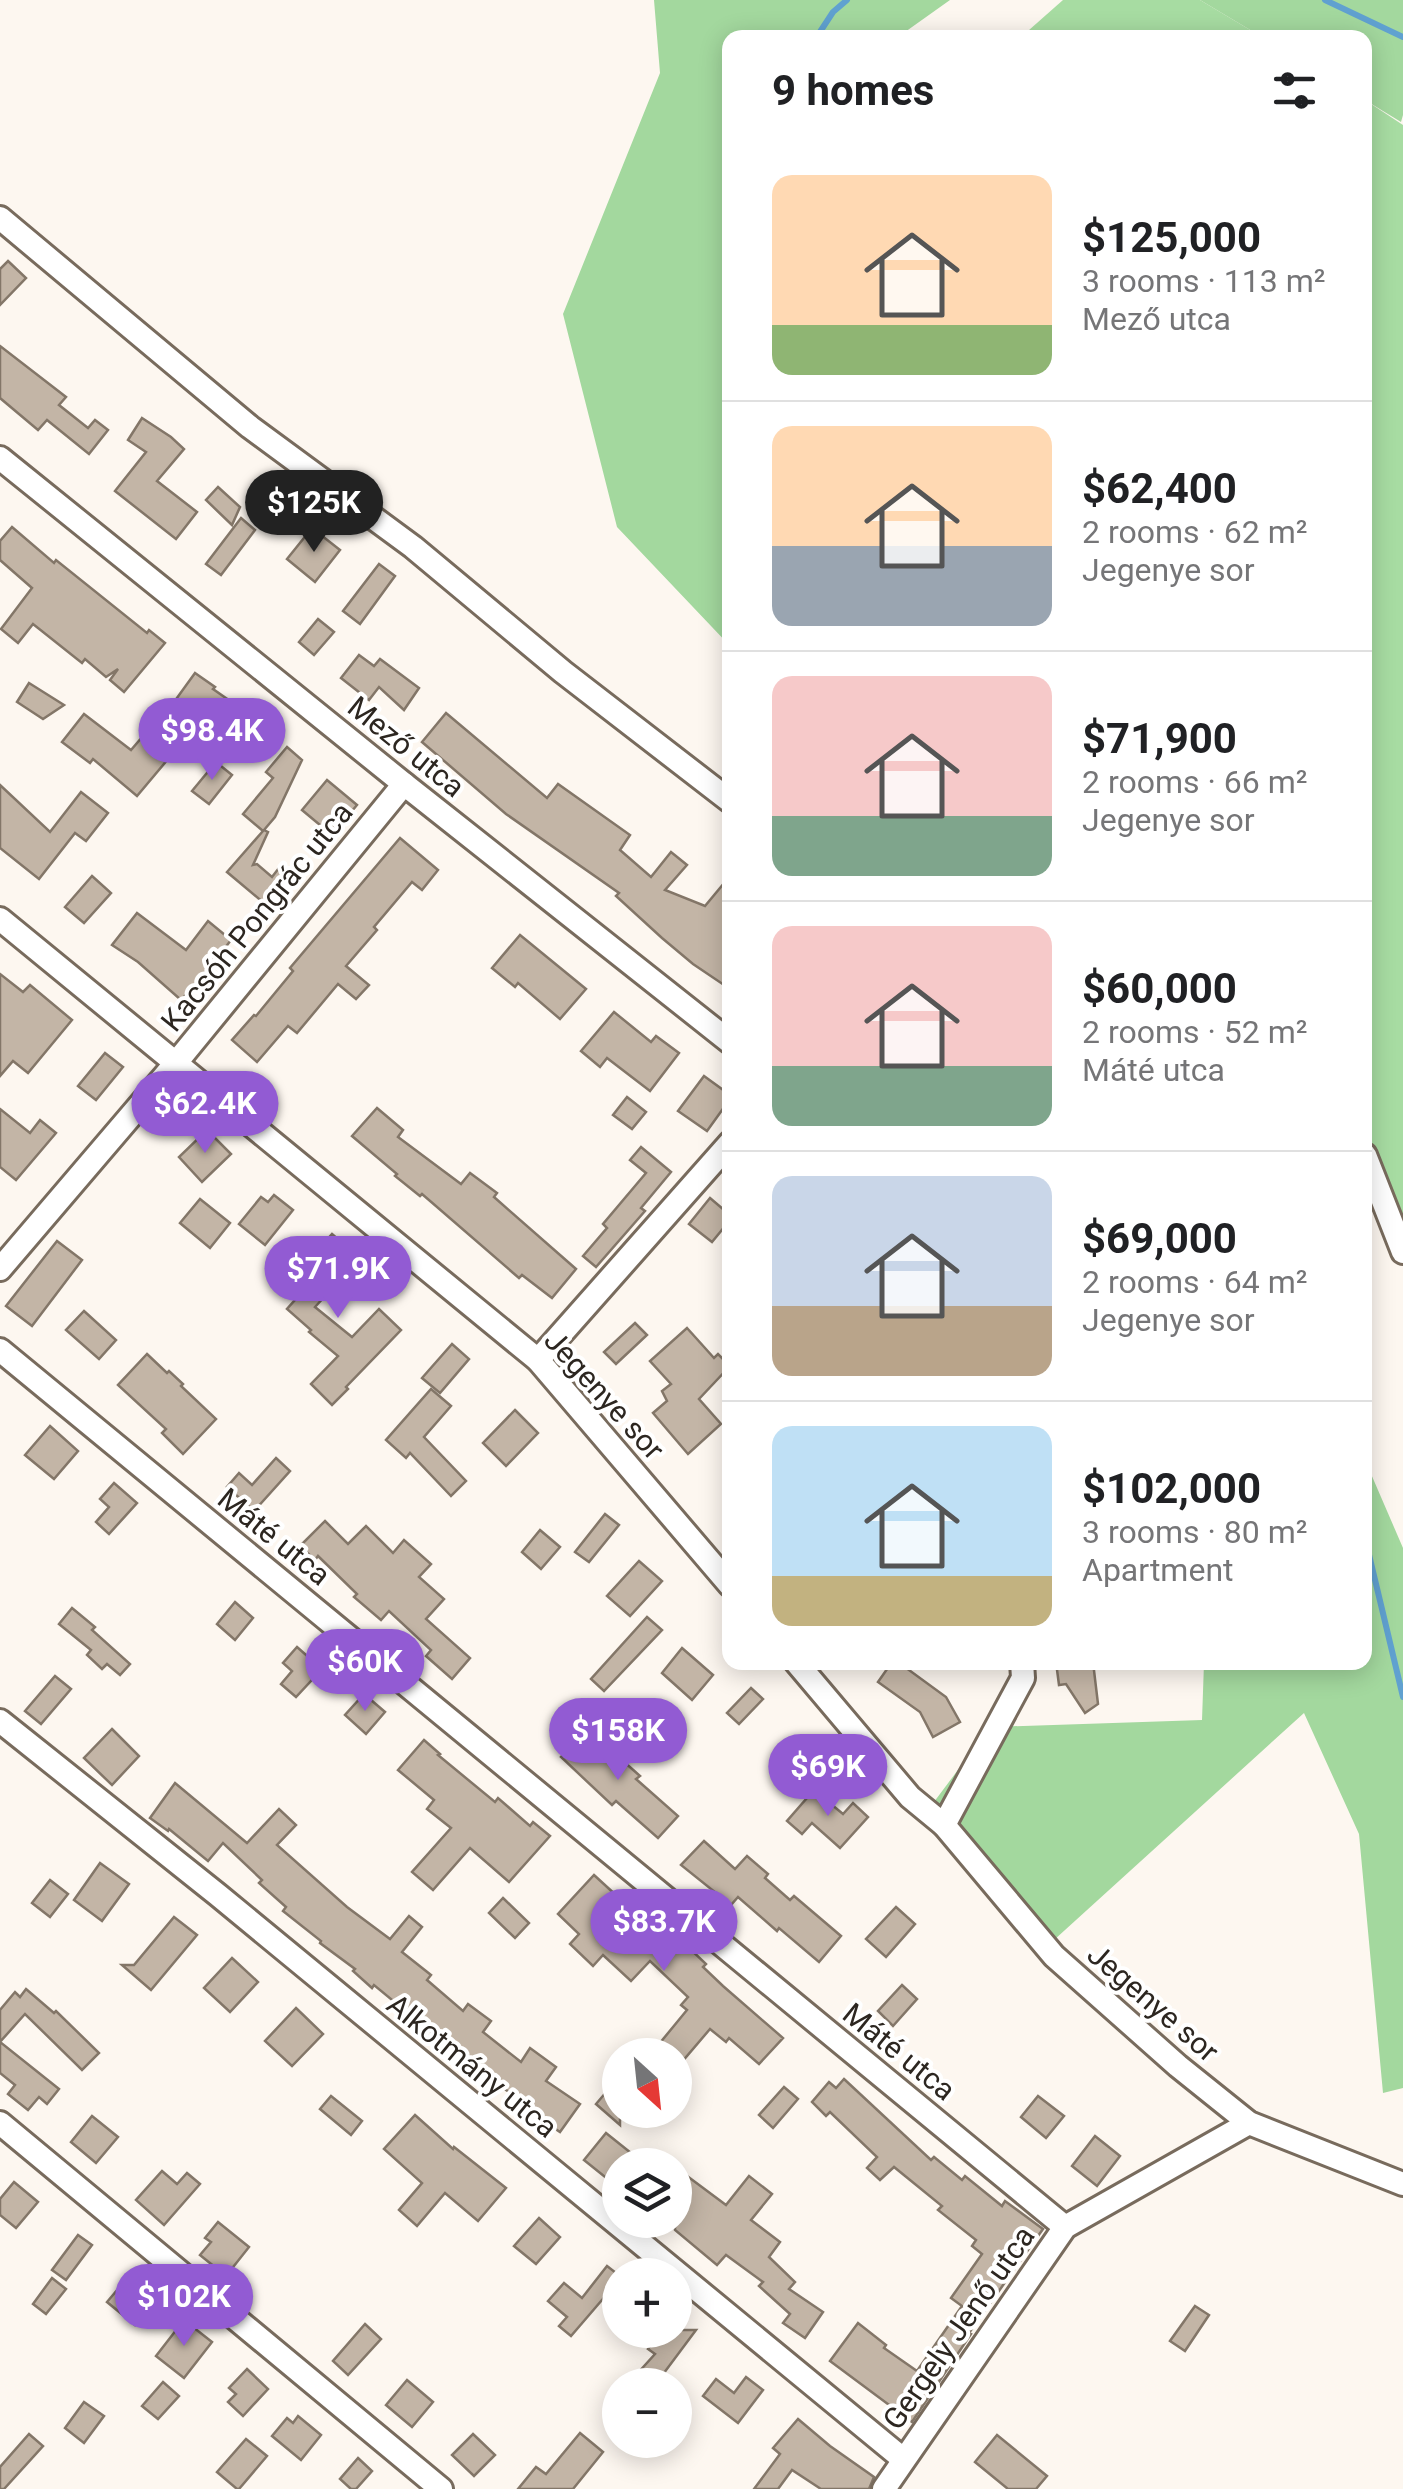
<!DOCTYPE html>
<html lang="en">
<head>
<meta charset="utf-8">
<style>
	:root { --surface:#fff; --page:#f6f6f6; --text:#202124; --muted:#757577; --line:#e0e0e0; --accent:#925bd3 }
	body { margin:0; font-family:Roboto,sans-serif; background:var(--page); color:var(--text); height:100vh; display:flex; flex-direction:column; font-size:38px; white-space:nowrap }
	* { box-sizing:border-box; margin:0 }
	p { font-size:32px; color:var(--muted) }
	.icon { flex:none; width:55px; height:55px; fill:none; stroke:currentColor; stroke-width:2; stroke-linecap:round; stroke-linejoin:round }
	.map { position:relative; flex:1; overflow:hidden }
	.details { position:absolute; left:722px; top:30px; width:650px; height:1640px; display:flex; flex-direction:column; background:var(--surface); border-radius:20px; box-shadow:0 5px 25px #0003 }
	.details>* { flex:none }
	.needle { width:65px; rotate:153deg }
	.controls { position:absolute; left:602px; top:2038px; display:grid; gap:20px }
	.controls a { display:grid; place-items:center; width:90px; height:90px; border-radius:50%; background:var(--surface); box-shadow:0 5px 25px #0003; font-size:50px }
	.price { position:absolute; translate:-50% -85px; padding:0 22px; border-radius:35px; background:var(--accent); color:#fff; font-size:32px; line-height:65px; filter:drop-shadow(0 2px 5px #0008) }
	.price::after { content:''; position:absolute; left:50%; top:60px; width:30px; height:22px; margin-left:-15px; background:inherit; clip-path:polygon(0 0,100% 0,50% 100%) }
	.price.active { background:#222; color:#fff }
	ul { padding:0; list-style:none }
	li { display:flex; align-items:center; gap:30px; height:250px; padding:0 50px }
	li+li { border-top:2px solid var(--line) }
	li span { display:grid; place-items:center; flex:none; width:280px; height:200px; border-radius:20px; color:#555 }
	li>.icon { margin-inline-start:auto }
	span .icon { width:120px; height:120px; fill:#fffc; stroke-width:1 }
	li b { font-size:42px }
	h2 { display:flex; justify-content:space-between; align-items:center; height:120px; padding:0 50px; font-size:42px }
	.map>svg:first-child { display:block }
	.green { fill:#a7dca2 }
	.forest { fill:#a3d89e }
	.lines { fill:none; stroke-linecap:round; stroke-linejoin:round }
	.stream { stroke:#60a1d0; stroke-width:6 }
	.building { fill:#c3b5a6; stroke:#837668; stroke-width:2.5 }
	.street-casing { stroke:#786b5d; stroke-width:28 }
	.street { stroke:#fff; stroke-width:22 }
	.labels { text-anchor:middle; stroke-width:8; stroke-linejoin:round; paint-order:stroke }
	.street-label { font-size:30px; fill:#2c2620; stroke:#fff }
</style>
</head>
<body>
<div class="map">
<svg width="1403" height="2489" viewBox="0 0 1403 2489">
	<rect width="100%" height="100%" fill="#fdf7f0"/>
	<g class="green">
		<path d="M1063 0H1200L1262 37 1020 38Z"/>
		<path d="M1365 100 1403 125V1252L1365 1155Z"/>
	</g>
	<g class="forest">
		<path d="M654 0H950L898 37 730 38V646L617 527 563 314 660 73Z"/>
		<path d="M1200 0H1403V115L1401 122 1365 100V38L1262 37Z"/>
		<path d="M1365 1460 1403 1548V2088L1383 2093 1359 1834 1304 1713 1054 1940 925 1814 990 1727 1202 1720 1204 1663 1365 1662Z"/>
	</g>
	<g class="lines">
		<g class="stream">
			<path d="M1325 0 1403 37"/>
			<path d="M816 38 833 12 847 0"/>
			<path d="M1365 1538 1403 1697"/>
		</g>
	</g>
	<g class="building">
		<path d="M8 261 26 278 0 305V269Z"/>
		<path d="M0 346 66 397 59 405 88 428 95 420 108 430 89 454 47 420 38 430 0 398Z"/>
		<path d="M142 418 171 437 184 449 157 481 197 512 176 539 115 491 146 452 128 440Z"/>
		<path d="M218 487 240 507 232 525 206 500Z"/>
		<path d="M241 518 255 530 221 575 206 564Z"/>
		<path d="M12 527 54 563 56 560 147 633 149 630 165 643 124 692 110 680 118 669 106 677 85 659 82 663 33 624 18 643 1 629 32 588 0 560V541Z"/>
		<path d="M312 528 340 550 315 582 287 559Z"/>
		<path d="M379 564 395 576 360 624 343 611Z"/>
		<path d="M318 619 334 632 314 655 299 642Z"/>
		<path d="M359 655 374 666 380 659 419 688 404 710 379 687 369 700 341 678Z"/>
		<path d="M195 673 215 687 213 689 259 721 234 756 195 727 137 796 93 759 90 763 62 742 84 714 131 750 167 708 169 709Z"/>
		<path d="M29 683 64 705 43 719 17 702Z"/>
		<path d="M446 713 547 798 558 784 630 835 620 850 651 877 671 852 687 865 665 890 705 906 730 876V989L693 964 662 938 616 896 619 893 506 814 422 742Z"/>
		<path d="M287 747 302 760 275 817 264 830 268 832 253 865 257 864 272 877 282 864 298 878 271 909 227 872 263 831 243 814 273 778 266 772Z"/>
		<path d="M216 762 232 775 209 804 192 791Z"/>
		<path d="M327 780 357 805 332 835 302 810Z"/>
		<path d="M0 785 50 832 81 792 108 813 86 841 75 833 39 879 0 848Z"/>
		<path d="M400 838 438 870 422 890 412 882 374 927 377 930 346 966 369 985 356 999 338 984 297 1033 288 1026 257 1062 232 1040 254 1015 256 1016 293 971 290 968Z"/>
		<path d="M92 876 111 893 84 923 65 907Z"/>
		<path d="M137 913 186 950 208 921 231 940 209 969 181 1000 138 962 112 945Z"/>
		<path d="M520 935 586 989 560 1019 518 983 515 987 492 968Z"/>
		<path d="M0 974 23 992 30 985 72 1020 28 1073 13 1061 0 1076Z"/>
		<path d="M614 1012 651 1042 656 1036 679 1053 650 1091 607 1058 600 1067 581 1051Z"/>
		<path d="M105 1053 123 1067 96 1100 78 1086Z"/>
		<path d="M704 1076 730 1095V1099L707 1131 678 1111Z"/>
		<path d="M627 1097 646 1112 632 1129 613 1115Z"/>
		<path d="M377 1108 403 1130 398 1137 461 1184 470 1173 497 1193 494 1197 576 1269 552 1298 522 1275 519 1278 422 1194 420 1196 395 1176 397 1174 352 1136Z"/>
		<path d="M0 1109 30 1133 40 1120 56 1133 16 1180 0 1167Z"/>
		<path d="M207 1130 231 1154 202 1182 179 1157Z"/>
		<path d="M641 1147 671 1172 641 1208 645 1211 596 1267 583 1256 607 1228 603 1224 646 1173 630 1160Z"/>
		<path d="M274 1195 293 1210 265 1245 239 1224 261 1197 268 1202Z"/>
		<path d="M710 1198 730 1215V1220L712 1242 689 1224Z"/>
		<path d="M200 1199 230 1223 210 1248 180 1223Z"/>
		<path d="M332 1234 360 1258 315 1307 352 1337 379 1309 401 1330 346 1387 348 1389 332 1405 311 1384 338 1356 309 1332 311 1330 287 1309 311 1282 299 1271Z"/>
		<path d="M57 1241 82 1260 32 1326 6 1306Z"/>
		<path d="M84 1311 116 1340 99 1359 66 1330Z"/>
		<path d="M635 1323 647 1335 616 1364 604 1352Z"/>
		<path d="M687 1328 714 1358 718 1354 730 1366 699 1399 721 1424 688 1454 653 1413 667 1401 662 1391 671 1384 650 1361Z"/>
		<path d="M452 1344 469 1359 440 1393 422 1378Z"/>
		<path d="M147 1354 167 1373 169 1371 183 1384 181 1386 216 1419 183 1454 162 1433 166 1429 118 1385Z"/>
		<path d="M431 1389 451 1406 424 1437 466 1481 451 1496 410 1453 406 1458 386 1440Z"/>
		<path d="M515 1410 538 1433 506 1466 483 1443Z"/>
		<path d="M50 1426 78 1451 54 1479 25 1455Z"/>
		<path d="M276 1458 290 1471 254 1511 227 1487 239 1473 252 1485Z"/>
		<path d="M114 1483 137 1503 109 1534 96 1522 109 1507 100 1499Z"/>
		<path d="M605 1514 619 1525 589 1562 575 1552Z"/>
		<path d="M325 1521 348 1544 366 1526 393 1553 404 1540 431 1564 419 1577 444 1599 426 1619 470 1658 452 1679 426 1656 431 1650 389 1611 381 1620 354 1597 357 1594 318 1556 315 1560 300 1546Z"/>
		<path d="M540 1530 560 1547 541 1569 522 1552Z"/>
		<path d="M639 1561 662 1581 630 1616 607 1596Z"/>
		<path d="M235 1602 253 1618 235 1640 217 1624Z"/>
		<path d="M72 1608 95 1627 92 1630 130 1664 120 1675 107 1664 102 1669 87 1655 91 1650 59 1624Z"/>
		<path d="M647 1617 662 1630 604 1691 591 1679Z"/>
		<path d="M297 1647 322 1669 296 1697 281 1684 292 1671 283 1663Z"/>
		<path d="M682 1648 713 1675 692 1700 662 1673Z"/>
		<path d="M892 1662H898L946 1697 960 1722 933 1737 920 1712 878 1682Z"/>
		<path d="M1056 1662H1093L1098 1704 1085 1713 1066 1684 1059 1685Z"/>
		<path d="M55 1676 71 1689 41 1724 25 1711Z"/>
		<path d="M751 1688 763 1699 739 1724 727 1713Z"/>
		<path d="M364 1694 385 1712 366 1734 345 1715Z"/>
		<path d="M112 1729 139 1756 112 1785 84 1758Z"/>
		<path d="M587 1729 640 1776 636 1779 678 1816 658 1838 616 1801 612 1805 561 1757Z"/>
		<path d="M424 1740 440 1754 438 1755 495 1802 498 1798 530 1826 533 1822 550 1836 509 1882 470 1848 433 1890 412 1872 451 1828 427 1809 434 1800 398 1770Z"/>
		<path d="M175 1783 247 1843 279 1809 296 1825 277 1845 347 1907 390 1939 409 1916 422 1927 402 1952 431 1975 427 1980 463 2011 468 2004 491 2021 483 2032 521 2062 530 2048 556 2067 546 2081 580 2104 560 2132 539 2118 541 2114 477 2070 374 1985 372 1988 353 1971 355 1969 320 1943 321 1941 283 1911 286 1907 259 1883 262 1880 223 1843 208 1861 169 1829 168 1831 150 1818Z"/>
		<path d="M814 1790 843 1814 853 1803 868 1817 840 1848 812 1823 802 1834 787 1821Z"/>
		<path d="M704 1841 735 1869 747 1856 768 1874 765 1878 790 1900 794 1896 841 1936 819 1962 779 1928 777 1931 738 1897 731 1905 681 1865Z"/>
		<path d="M100 1863 129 1884 102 1921 74 1900Z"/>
		<path d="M594 1875 678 1952 686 1945 706 1964 703 1967 723 1986 783 2038 759 2064 729 2038 726 2042 710 2029 675 2070V2055H650L687 2010 681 2005 688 1997 650 1961 631 1981 603 1955 593 1966 570 1944 579 1934 558 1914Z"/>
		<path d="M50 1880 68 1894 50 1917 32 1903Z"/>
		<path d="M503 1898 529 1923 515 1938 489 1913Z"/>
		<path d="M896 1907 915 1924 886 1957 866 1939Z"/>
		<path d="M174 1917 197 1935 151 1990 122 1965H134Z"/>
		<path d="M232 1958 258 1982 230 2012 204 1988Z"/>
		<path d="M902 1985 917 1999 893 2026 878 2011Z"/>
		<path d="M26 1989 54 2013 56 2011 99 2053 82 2070 25 2014 0 2042 59 2089 47 2104 39 2097 28 2110 8 2094 15 2085 0 2073V2010L15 1992 20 1997Z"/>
		<path d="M296 2008 323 2034 292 2066 265 2041Z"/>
		<path d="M620 2076V2125L596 2104Z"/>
		<path d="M844 2079 931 2160 934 2157 962 2180 965 2176 1002 2206 1005 2201 1043 2229 969 2333 971 2334 912 2422 830 2361 858 2323 886 2345 884 2348 917 2371 962 2306 951 2298 982 2254 972 2246 976 2240 938 2210 942 2206 894 2167 880 2180 867 2168 877 2157 830 2112 826 2116 812 2102 829 2082 836 2088Z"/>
		<path d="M784 2087 798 2099 773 2128 759 2115Z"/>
		<path d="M331 2096 362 2121 351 2135 320 2109Z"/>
		<path d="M1038 2096 1064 2116 1046 2138 1021 2117Z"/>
		<path d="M415 2115 453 2149 454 2147 506 2188 478 2221 445 2193 417 2226 399 2210 422 2183 384 2149Z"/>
		<path d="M92 2116 118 2137 96 2163 71 2142Z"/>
		<path d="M606 2133 646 2165H620V2189L584 2160Z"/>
		<path d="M1095 2136 1120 2156 1097 2186 1072 2166Z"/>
		<path d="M675 2167 726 2205 749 2176 772 2194 751 2220 780 2242 769 2257 795 2282 789 2289 823 2312 805 2338 783 2323 790 2314 759 2286 763 2282 726 2255 717 2265 675 2230Z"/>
		<path d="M162 2171 177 2184 187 2173 200 2184 164 2225 136 2200Z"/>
		<path d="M14 2182 38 2202 16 2228 0 2215V2199Z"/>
		<path d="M539 2218 560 2237 536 2264 514 2246Z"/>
		<path d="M218 2222 249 2247 226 2276 200 2255 211 2242 205 2238Z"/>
		<path d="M78 2235 92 2245 66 2280 52 2270Z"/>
		<path d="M607 2266 620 2276V2303L608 2293 571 2336 559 2326 567 2317 548 2301 564 2283 582 2298Z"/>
		<path d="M129 2276 157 2299 135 2325 107 2302Z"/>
		<path d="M52 2278 66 2289 46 2314 33 2304Z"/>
		<path d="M1195 2306 1209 2315 1185 2351 1170 2341Z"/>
		<path d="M184 2320 212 2342 184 2378 156 2356Z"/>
		<path d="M365 2324 381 2339 348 2375 333 2361Z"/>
		<path d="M662 2330H696L655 2385H627L655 2354 648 2349Z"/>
		<path d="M247 2369 268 2389 243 2416 228 2402 236 2394 229 2388Z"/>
		<path d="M746 2377 763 2390 738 2423 703 2396 716 2379 734 2393Z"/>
		<path d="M407 2380 433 2402 412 2427 386 2405Z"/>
		<path d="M163 2382 179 2396 158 2419 142 2406Z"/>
		<path d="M84 2402 104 2416 84 2443 65 2428Z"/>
		<path d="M298 2416 321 2435 301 2460 272 2436 287 2418 293 2423Z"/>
		<path d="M798 2419 830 2446 874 2477 869 2489H821L792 2470 778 2489H754L780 2454 773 2448Z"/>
		<path d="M580 2433 603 2452 573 2489H518L536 2467 546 2474Z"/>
		<path d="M29 2434 43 2446 4 2489H0V2467Z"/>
		<path d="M473 2434 495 2455 474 2476 452 2455Z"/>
		<path d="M997 2435 1047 2476 1036 2489H1008L975 2462Z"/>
		<path d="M246 2439 267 2456 239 2489H237L217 2472Z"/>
		<path d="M358 2458 372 2471 356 2489H351L340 2479Z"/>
	</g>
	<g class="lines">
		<defs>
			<g id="street">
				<path d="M0 218 250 427 413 547 563 672 730 801"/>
				<path d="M0 458 404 784 730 1042"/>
				<path d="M0 919 538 1360 730 1585"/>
				<path d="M1365 1155 1403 1252"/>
				<path d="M0 1269 175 1064 404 784"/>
				<path d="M0 1350 1065 2227"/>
				<path d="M538 1360 730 1143"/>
				<path d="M796 1662 910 1797 944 1825 1054 1956 1178 2066 1249 2123 1403 2184"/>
				<path d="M0 1721 218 1895 903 2459"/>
				<path d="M944 1825 1023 1678 1022 1662"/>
				<path d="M0 2123 441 2489"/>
				<path d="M884 2489 1065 2227 1249 2123"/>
			</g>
		</defs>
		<use href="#street" class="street-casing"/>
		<use href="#street" class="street"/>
	</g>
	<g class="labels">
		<g class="street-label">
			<text transform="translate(406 747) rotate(39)" y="10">Mező utca</text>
			<text transform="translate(257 917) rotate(-51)" y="10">Kacsóh Pongrác utca</text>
			<text transform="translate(604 1395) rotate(48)" y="10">Jegenye sor</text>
			<text transform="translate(274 1537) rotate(39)" y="10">Máté utca</text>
			<text transform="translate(1153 2003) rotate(41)" y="10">Jegenye sor</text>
			<text transform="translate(899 2052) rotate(39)" y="10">Máté utca</text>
			<text transform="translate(472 2066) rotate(39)" y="10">Alkotmány utca</text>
			<text transform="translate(959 2328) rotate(-55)" y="10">Gergely Jenő utca</text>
		</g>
	</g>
</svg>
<div class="controls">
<a><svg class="needle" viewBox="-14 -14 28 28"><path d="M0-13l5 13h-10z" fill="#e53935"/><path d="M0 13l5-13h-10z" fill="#757577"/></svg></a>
<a><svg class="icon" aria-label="layers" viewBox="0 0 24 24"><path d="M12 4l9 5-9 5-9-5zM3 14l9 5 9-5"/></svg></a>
<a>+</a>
<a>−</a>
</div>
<b class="price active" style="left:314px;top:555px">$125K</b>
<b class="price" style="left:212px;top:783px">$98.4K</b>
<b class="price" style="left:205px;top:1156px">$62.4K</b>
<b class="price" style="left:338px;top:1321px">$71.9K</b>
<b class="price" style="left:365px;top:1714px">$60K</b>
<b class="price" style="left:618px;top:1783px">$158K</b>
<b class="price" style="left:828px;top:1819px">$69K</b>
<b class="price" style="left:664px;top:1974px">$83.7K</b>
<b class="price" style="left:184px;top:2349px">$102K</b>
<section class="details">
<h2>9 homes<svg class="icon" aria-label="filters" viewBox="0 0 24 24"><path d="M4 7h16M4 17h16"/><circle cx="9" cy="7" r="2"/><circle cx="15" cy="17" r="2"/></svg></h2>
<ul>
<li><span style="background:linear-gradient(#ffd9b3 75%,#8fb573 0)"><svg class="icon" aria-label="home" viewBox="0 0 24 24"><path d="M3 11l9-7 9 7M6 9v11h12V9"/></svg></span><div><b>$125,000</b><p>3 rooms · 113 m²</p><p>Mező utca</p></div></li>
<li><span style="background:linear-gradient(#ffd9b3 60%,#9aa5b1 0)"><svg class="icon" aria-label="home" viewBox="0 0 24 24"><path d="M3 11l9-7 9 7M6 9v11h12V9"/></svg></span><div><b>$62,400</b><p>2 rooms · 62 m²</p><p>Jegenye sor</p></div></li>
<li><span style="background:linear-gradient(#f6c9c9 70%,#7fa58c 0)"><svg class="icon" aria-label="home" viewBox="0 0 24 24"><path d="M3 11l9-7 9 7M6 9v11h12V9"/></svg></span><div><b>$71,900</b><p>2 rooms · 66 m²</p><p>Jegenye sor</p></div></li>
<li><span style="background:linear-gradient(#f6c9c9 70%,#7fa58c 0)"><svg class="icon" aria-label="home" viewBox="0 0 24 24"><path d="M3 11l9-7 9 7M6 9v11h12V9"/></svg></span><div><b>$60,000</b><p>2 rooms · 52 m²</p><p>Máté utca</p></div></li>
<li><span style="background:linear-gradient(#c9d6e8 65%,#b9a48a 0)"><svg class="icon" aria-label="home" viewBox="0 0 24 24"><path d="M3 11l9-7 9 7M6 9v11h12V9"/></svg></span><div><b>$69,000</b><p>2 rooms · 64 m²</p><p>Jegenye sor</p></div></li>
<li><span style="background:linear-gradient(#bfe0f5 75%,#c2b280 0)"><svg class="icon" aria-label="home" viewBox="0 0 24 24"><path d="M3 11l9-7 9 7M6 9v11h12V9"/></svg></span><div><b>$102,000</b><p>3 rooms · 80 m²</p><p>Apartment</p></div></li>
</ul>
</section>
</div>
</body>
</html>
